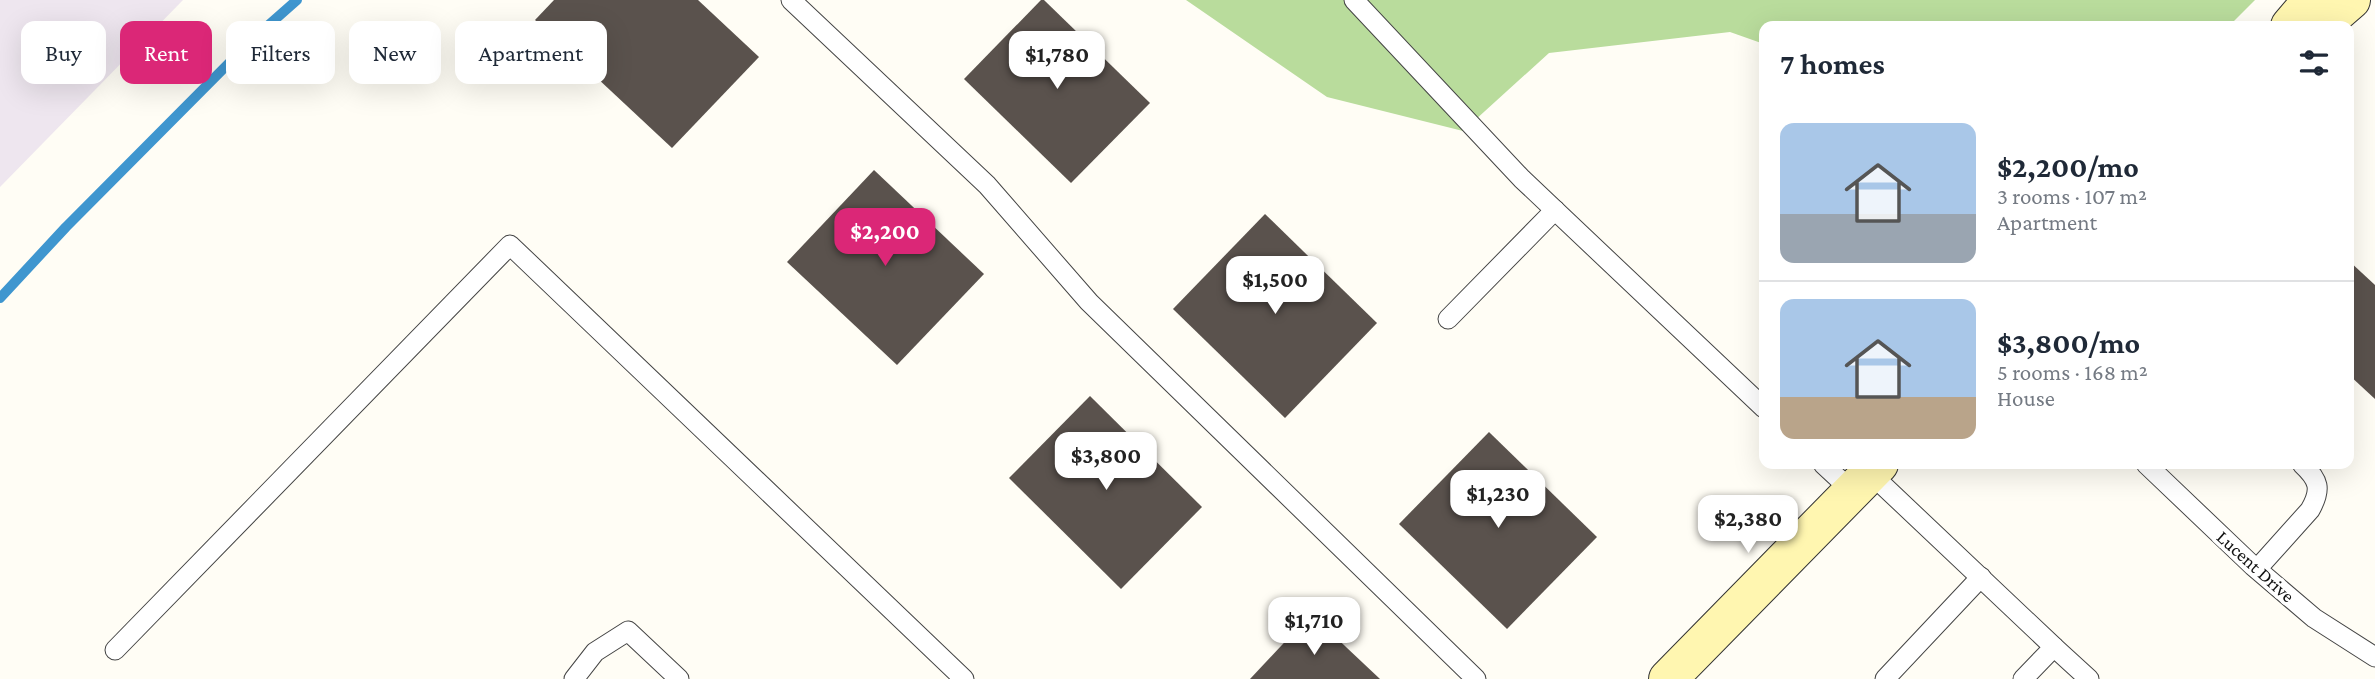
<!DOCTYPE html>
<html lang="en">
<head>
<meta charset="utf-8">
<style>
	:root { --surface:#fff; --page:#f2f2f3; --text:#1f2937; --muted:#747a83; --line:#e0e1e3; --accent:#db2777 }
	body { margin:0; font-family:"Crimson Pro",serif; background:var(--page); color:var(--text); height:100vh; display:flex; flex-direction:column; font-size:26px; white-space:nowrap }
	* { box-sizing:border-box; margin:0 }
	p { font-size:23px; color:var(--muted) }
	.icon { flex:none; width:38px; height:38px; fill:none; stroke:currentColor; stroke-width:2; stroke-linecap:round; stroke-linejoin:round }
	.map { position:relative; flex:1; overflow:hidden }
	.side { position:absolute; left:1759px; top:21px; width:595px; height:448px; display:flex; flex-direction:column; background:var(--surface); border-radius:14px; box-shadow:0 7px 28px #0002 }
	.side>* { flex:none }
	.top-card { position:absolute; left:21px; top:21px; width:665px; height:63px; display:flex; gap:14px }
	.price { position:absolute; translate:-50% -60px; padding:0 16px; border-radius:14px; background:#fff; color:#222; font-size:23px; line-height:46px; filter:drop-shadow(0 2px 4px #0008) }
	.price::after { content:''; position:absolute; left:50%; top:42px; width:21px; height:16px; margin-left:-10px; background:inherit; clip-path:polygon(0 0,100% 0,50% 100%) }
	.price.on { background:var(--accent); color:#fff }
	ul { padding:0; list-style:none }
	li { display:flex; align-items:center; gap:21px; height:175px; padding:0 21px }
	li+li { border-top:2px solid var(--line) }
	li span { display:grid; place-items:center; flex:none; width:196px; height:140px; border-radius:14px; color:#555 }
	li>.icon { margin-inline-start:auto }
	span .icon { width:84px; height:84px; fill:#fffc; stroke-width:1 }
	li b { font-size:30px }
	h2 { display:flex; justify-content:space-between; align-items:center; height:84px; padding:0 21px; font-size:30px }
	.tag { padding:0 24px; border-radius:14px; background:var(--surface); box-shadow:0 7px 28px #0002; font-size:24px; line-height:63px }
	.tag.on { background:var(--accent); color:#fff }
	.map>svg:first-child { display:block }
	.industrial { fill:#eee6ef }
	.forest { fill:#b9dc9c }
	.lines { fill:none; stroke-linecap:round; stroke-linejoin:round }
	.stream { stroke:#3f96cf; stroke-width:10 }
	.building { fill:#5a524d }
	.service-casing { stroke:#444; stroke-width:21 }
	.secondary-casing { stroke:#333; stroke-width:40 }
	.service { stroke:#fff; stroke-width:19 }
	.secondary { stroke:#fff6b0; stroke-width:38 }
	.labels { text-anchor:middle; stroke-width:7; stroke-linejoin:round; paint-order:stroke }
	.street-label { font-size:19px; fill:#111; stroke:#fff }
</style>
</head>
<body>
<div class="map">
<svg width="2375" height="679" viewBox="0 0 2375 679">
	<rect width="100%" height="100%" fill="#fffdf5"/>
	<path class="industrial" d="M0 0H183L0 187Z"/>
	<path class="forest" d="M1186 0H2255L2229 26H1764V44L1730 32 1549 53 1463 131 1327 97Z"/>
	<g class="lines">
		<path class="stream" d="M0 298 66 227 254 38 297 0"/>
	</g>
	<g class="building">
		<path d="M554 0H698L759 57 672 148 535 20Z"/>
		<path d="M1041 0H1044L1150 103 1071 183 964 79Z"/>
		<path d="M874 170 984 274 897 365 787 262Z"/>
		<path d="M1265 214 1377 323 1285 418 1173 309Z"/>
		<path d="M2348 260 2375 285V399L2348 374Z"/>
		<path d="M1090 396 1202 507 1121 589 1009 478Z"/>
		<path d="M1489 432 1597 537 1507 629 1399 524Z"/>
		<path d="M1311 614 1380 679H1250Z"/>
	</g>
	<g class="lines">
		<defs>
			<g id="service">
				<path d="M791 0 987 185 1089 302 1476 679"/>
				<path d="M1354 0 1522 179 1764 408"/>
				<path d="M1448 319 1555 210"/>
				<path d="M1823 464 1852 491"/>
				<path d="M2146 464 2253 566 2314 618 2375 657"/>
				<path d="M1870 473 2054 647 2023 679"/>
				<path d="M2257 569 2310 510C2322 489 2319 480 2302 464"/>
				<path d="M2054 647 2089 679"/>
				<path d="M115 650 510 245 964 679"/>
				<path d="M574 679 595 652 628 631 679 679"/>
				<path d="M1885 679 1981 577"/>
			</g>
			<g id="secondary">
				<path d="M2290 26 2312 0"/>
				<path d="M2321 26 2351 0"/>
				<path d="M1668 679 1879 464"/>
			</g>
		</defs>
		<use href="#service" class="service-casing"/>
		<use href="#secondary" class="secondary-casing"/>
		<use href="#service" class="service"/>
		<use href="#secondary" class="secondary"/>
	</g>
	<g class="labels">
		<g class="street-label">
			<text transform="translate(2256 566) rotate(42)" y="7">Lucent Drive</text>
		</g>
	</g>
</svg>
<b class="price" style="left:1057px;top:91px">$1,780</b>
<b class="price on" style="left:885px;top:268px">$2,200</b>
<b class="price" style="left:1275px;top:316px">$1,500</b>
<b class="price" style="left:1106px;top:492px">$3,800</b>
<b class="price" style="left:1498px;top:530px">$1,230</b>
<b class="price" style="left:1748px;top:555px">$2,380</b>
<b class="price" style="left:1314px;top:657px">$1,710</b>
<div class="top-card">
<a class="tag">Buy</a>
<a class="tag on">Rent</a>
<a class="tag">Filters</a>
<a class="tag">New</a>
<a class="tag">Apartment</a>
</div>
<section class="side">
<h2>7 homes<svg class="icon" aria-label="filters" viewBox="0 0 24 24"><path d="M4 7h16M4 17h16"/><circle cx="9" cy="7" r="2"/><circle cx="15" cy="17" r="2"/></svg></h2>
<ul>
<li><span style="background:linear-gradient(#a9c7e8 65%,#9aa5b1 0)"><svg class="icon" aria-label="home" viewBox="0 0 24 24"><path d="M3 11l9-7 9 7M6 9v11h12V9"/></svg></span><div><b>$2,200/mo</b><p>3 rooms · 107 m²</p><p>Apartment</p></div></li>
<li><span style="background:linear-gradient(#a9c7e8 70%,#b9a48a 0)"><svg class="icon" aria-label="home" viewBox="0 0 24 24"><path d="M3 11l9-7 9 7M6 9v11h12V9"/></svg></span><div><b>$3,800/mo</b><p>5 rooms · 168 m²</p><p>House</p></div></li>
</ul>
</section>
</div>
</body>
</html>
